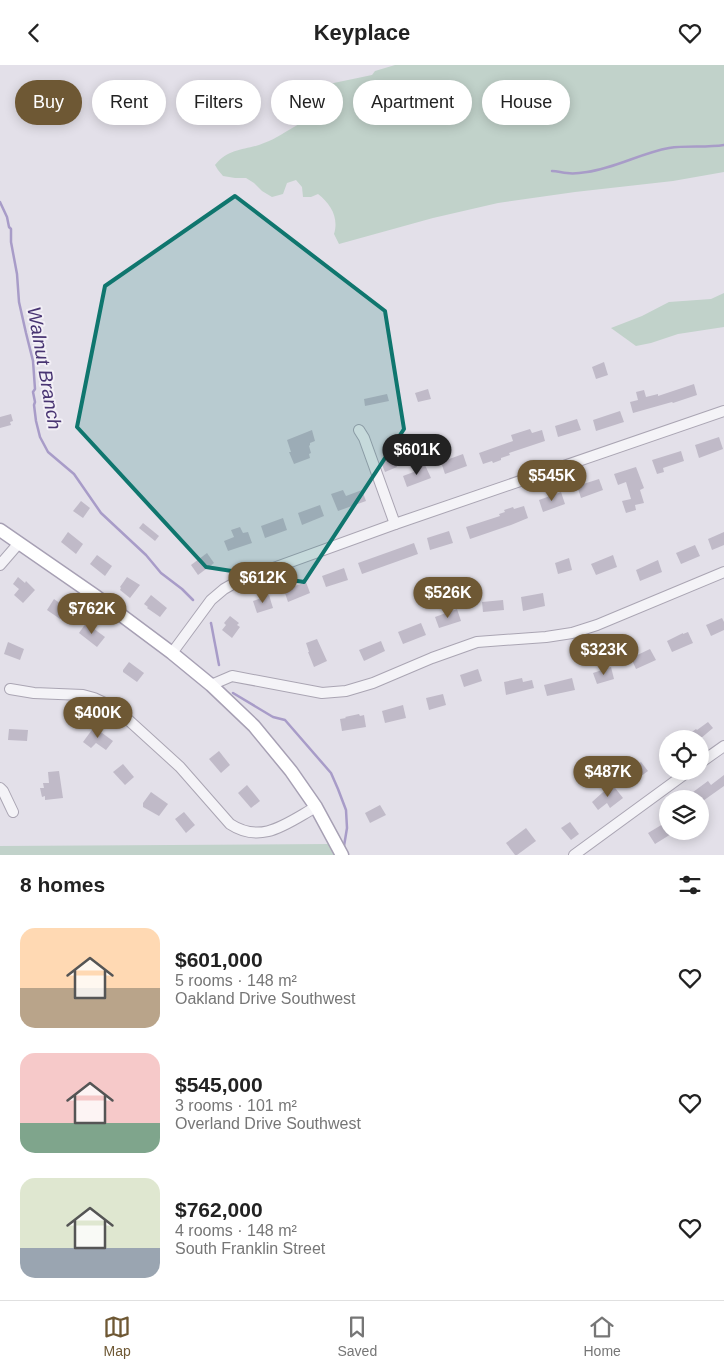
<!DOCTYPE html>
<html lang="en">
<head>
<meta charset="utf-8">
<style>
	:root { --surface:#fff; --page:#f2f2f2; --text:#222; --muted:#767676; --line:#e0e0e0; --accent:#6e5834 }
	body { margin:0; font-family:Helvetica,sans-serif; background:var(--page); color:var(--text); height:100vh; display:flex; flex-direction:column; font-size:19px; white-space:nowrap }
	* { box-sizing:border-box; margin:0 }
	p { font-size:16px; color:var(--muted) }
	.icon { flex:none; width:28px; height:28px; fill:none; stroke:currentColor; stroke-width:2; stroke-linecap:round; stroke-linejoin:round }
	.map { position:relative; height:790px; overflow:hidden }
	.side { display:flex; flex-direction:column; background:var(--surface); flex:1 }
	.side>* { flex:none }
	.top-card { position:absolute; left:15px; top:15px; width:695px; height:45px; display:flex; gap:10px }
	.tools { position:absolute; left:659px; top:665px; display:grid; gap:10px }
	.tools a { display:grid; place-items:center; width:50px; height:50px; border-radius:50%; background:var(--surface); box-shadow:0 2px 12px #0003; font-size:25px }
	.price { position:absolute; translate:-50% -42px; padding:0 11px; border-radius:18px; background:var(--accent); color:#fff; font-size:16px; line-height:32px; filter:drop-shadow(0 1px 2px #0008) }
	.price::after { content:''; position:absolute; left:50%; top:30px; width:15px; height:11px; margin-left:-8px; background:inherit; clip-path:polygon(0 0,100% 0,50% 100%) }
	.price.active { background:#222; color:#fff }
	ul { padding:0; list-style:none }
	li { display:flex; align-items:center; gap:15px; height:125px; padding:0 20px }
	li span { display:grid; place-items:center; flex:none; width:140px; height:100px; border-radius:15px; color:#555 }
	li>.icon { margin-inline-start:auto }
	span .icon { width:60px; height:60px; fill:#fffc; stroke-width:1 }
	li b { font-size:21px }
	h2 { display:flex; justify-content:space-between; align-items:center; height:60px; padding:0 20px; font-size:21px }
	.chip { padding:0 18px; border-radius:22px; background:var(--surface); box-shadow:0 2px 12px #0003; font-size:18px; line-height:45px }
	.chip.active { background:var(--accent); color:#fff }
	header { display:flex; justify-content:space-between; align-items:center; height:65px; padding:0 20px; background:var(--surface); font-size:22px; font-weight:700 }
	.tabs { display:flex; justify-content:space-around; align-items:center; height:70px; border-top:1px solid var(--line); background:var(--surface); font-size:14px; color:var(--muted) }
	.tabs a { display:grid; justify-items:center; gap:2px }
	.tabs .active { color:var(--accent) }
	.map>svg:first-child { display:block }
	.green { fill:#c1d2ca }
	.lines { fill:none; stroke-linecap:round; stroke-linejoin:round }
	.stream { stroke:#a89cc8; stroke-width:2.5 }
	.building { fill:#c0bac8 }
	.minor-casing { stroke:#aaa5b3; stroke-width:12 }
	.major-casing { stroke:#a7a0b4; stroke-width:15 }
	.minor { stroke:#f4f3f7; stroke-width:10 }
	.major { stroke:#fff; stroke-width:12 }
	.marked { fill:#0f766e; fill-opacity:0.2; stroke:#0f766e; stroke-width:4; stroke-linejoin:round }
	.labels { text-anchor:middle; stroke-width:4; stroke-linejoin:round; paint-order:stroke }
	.water-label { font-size:19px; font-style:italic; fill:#483472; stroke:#f2eff6 }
</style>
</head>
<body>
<header><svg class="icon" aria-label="back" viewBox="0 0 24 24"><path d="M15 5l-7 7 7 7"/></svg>Keyplace<svg class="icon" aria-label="heart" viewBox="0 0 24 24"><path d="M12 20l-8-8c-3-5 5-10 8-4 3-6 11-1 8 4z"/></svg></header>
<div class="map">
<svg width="724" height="790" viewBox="0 0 724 790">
	<rect width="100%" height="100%" fill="#e3e0e9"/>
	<g class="green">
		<path d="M395 0H724V107L673 116 575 127 498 138 433 153 339 179 334 169C339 153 331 139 318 129L311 132H303L302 122 296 115 287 118 283 129 272 132 262 126 254 118 246 113H235L223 111 218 105 215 100C230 82 245 86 264 78 276 74 288 65 299 59 299 49 296 40 298 30L324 20 372 10 375 6Z"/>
		<path d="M724 228V262L678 269 651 278 636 281 611 263 642 251 669 237 711 234Z"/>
		<path d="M331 779 335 790H0V781Z"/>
	</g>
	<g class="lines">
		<g class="stream">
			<path d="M552 106C558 106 562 108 567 108 573 109 581 108 587 107 616 103 641 88 669 83 687 80 706 83 724 80"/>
			<path d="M0 137 7 152 9 162 11 164V177L17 209 19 237 26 268 33 296 35 324 33 327 35 337 34 340 36 356 40 372 48 387 74 409 101 448 146 490 161 508 182 524 193 535"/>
			<path d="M211 558 219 600"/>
			<path d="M233 628 273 652 285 655 331 708 338 724 346 745 347 763 344 781"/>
		</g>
	</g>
	<g class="building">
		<path d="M604 297 608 310 596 314 592 302Z"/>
		<path d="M694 319 697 330 673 338 672 337 633 348 630 337 638 335 636 327 644 325 646 332 658 329V331Z"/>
		<path d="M428 324 431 334 418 337 415 328Z"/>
		<path d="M387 329 389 336 365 341 364 334Z"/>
		<path d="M620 346 624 357 596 366 593 355Z"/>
		<path d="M11 349 13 356 10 357 11 360 0 363V352Z"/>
		<path d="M577 354 581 365 558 372 555 361Z"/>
		<path d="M530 364 532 368 542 365 545 376 509 388 510 390 501 393V395L493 398 492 396 483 399 479 388 513 376 511 370Z"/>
		<path d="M312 365 315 376 310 378V380L309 381 311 388 309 389 310 393 294 399 289 387H291L287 375Z"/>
		<path d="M719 372 723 384 699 393 695 380Z"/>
		<path d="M681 386 684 396 663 403 664 407 657 409 652 395Z"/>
		<path d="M463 389 467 401 445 409 441 397Z"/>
		<path d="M393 392 397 402 385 407 381 397Z"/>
		<path d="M425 400 431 413 407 422 403 411 419 405 418 402Z"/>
		<path d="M636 402 644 423 640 425 644 438 635 440 636 445 626 448 622 436 631 434 626 417 618 420 614 409Z"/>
		<path d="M599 414 603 425 581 433 577 421Z"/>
		<path d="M343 425 346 431 362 425 366 436 338 446 331 429Z"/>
		<path d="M561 427 565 439 543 447 539 435Z"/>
		<path d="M81 436 90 443 83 453 73 446Z"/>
		<path d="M320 440 324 451 302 460 298 448Z"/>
		<path d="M524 441 528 453 511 460 470 474 466 462 500 451 499 449 505 447 504 445 513 442 514 444Z"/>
		<path d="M283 453 287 465 265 473 261 461Z"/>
		<path d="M143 458 159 471 155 476 139 463Z"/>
		<path d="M240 462 243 468 248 467 252 478 228 486 224 476 234 472 231 465Z"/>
		<path d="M449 466 453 478 430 485 427 473Z"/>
		<path d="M68 467 83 479 76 489 61 477Z"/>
		<path d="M724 467V480L712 485 708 474Z"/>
		<path d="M414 478 418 489 362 509 358 498Z"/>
		<path d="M695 480 700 491 681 499 676 488Z"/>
		<path d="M207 488 214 498 198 510 191 500Z"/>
		<path d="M97 490 112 501 105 511 90 499Z"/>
		<path d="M613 490 617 502 596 510 591 499Z"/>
		<path d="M569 493 572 505 558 509 555 498Z"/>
		<path d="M658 495 662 507 640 516 636 505Z"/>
		<path d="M344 503 348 515 326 522 322 511Z"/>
		<path d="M18 512 25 518 26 516 35 525 23 538 14 530 19 524 13 519Z"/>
		<path d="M127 512 140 520 130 533 120 525 121 523 120 522Z"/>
		<path d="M306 517 310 528 288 537 284 525Z"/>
		<path d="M543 528 545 541 523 546 521 532Z"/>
		<path d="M151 530 167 543 160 552 147 543 148 542 144 539Z"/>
		<path d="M269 530 273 543 257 548 253 536Z"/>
		<path d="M54 534 68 544 60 554 47 545Z"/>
		<path d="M503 535 504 545 483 547 482 537Z"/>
		<path d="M457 544 461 556 439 563 435 552Z"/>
		<path d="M230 551 239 558 237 560 240 562 232 573 222 565 226 560 224 558Z"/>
		<path d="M722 553 724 557V565L711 571 706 560Z"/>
		<path d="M86 558 105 572 97 582 79 568Z"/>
		<path d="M421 558 426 570 403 579 398 567Z"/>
		<path d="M688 567 693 578 672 587 667 576 683 568V569Z"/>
		<path d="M317 574 327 596 314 602 308 587H309L306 578Z"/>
		<path d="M381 576 385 586 364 596 359 585Z"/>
		<path d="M8 577 24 584 20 595 4 589Z"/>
		<path d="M650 584 656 595 636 604 631 593Z"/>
		<path d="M129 597 144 608 137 617 123 607V605Z"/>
		<path d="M611 602 614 614 597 619 593 608Z"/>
		<path d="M478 604 482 616 464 622 460 610Z"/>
		<path d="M522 613 523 617 532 615 534 623 506 630 504 617Z"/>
		<path d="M572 613 575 625 547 631 544 620Z"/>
		<path d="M443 629 446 640 429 645 426 633Z"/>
		<path d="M403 640 406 653 385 658 382 646Z"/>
		<path d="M359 649 360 651 364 650 366 662 342 666 340 654 346 653 345 652Z"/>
		<path d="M708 657 713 663 700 674H682L696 664 697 665Z"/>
		<path d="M94 662 113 676 106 685 96 678 91 683 83 677Z"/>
		<path d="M9 664 28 665 27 676 8 675Z"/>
		<path d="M219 686 230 700 221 708 209 694Z"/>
		<path d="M641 697 648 706 630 719 624 710Z"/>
		<path d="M123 699 134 712 125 720 113 707Z"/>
		<path d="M59 706 63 733 45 735V731L42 732 40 723H44L43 718H49L48 707Z"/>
		<path d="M724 710V721L700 738V734H692L689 730 708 716 711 720Z"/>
		<path d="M612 719 623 733 610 743 607 738 598 745 592 737Z"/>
		<path d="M247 720 260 736 251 743 238 728Z"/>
		<path d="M151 727 168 739 159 751 143 742V738Z"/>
		<path d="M380 740 386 750 370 758 365 748Z"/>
		<path d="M184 747 195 760 186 768 175 754Z"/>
		<path d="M668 756V766H676L655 779 648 768Z"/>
		<path d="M570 757 579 769 571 775 561 763Z"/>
		<path d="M526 763 536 776 517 790H515L506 778Z"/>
	</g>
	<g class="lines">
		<defs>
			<g id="minor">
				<path d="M359 365 364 373 395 459"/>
				<path d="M0 500 19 478"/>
				<path d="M172 588 211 535 224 524 238 516 395 459 724 346"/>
				<path d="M211 620 232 611 322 628 346 626 373 618 432 593 477 577 546 572 572 568 597 560 724 507"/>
				<path d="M10 624 34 628 83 630 94 633 109 640 124 651 180 702 230 759C262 780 287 758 316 742"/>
				<path d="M700 698 724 681"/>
				<path d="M0 723 3 726 13 747"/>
				<path d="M574 790 689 706"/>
			</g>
			<path id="major" d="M0 465 97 532 172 588 211 620 254 661 291 706 316 742 342 790"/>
		</defs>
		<use href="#minor" class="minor-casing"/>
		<use href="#major" class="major-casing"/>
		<use href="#minor" class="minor"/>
		<use href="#major" class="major"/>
	</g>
	<path class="marked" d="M235 131 385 246 404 364 304 517 206 502 77 362 105 221Z"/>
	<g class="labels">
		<g class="water-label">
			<text transform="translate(45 303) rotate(80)" y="7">Walnut Branch</text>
		</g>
	</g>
</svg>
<div class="tools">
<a><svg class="icon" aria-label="locate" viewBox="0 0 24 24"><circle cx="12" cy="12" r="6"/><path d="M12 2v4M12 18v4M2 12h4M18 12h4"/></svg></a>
<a><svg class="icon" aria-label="layers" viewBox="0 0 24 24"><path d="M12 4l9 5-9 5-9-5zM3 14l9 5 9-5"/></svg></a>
</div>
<b class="price active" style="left:417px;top:411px">$601K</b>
<b class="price" style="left:552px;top:437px">$545K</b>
<b class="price" style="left:263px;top:539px">$612K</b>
<b class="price" style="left:448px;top:554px">$526K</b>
<b class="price" style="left:92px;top:570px">$762K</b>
<b class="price" style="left:604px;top:611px">$323K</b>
<b class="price" style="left:98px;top:674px">$400K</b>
<b class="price" style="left:608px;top:733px">$487K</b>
<div class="top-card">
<a class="chip active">Buy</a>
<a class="chip">Rent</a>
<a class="chip">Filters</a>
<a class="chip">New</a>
<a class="chip">Apartment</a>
<a class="chip">House</a>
</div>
</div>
<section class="side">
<h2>8 homes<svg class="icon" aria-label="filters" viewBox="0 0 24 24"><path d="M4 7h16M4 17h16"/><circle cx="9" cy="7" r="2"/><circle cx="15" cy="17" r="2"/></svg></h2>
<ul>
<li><span style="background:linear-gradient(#ffd9b3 60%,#b9a48a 0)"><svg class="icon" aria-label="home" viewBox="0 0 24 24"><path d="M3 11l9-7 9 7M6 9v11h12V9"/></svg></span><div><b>$601,000</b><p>5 rooms · 148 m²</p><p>Oakland Drive Southwest</p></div><svg class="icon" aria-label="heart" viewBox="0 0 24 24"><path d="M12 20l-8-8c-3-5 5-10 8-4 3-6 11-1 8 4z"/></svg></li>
<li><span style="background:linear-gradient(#f6c9c9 70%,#7fa58c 0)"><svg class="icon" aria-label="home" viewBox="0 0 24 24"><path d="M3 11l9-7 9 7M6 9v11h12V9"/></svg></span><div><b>$545,000</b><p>3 rooms · 101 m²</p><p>Overland Drive Southwest</p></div><svg class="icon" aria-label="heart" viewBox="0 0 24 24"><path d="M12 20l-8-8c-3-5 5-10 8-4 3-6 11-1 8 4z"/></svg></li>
<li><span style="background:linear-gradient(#dfe7d0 70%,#9aa5b1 0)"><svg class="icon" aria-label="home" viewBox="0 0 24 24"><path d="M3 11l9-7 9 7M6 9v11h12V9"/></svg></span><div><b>$762,000</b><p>4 rooms · 148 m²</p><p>South Franklin Street</p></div><svg class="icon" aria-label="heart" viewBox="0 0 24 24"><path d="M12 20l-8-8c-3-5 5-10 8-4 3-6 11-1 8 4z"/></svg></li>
</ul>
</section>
<nav class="tabs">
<a class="active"><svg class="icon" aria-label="map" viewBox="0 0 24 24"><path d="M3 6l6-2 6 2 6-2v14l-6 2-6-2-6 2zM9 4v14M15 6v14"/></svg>Map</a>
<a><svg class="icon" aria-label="saved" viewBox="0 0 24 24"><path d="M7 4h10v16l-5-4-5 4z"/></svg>Saved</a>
<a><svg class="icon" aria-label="home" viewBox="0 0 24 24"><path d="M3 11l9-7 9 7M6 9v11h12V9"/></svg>Home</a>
</nav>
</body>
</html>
